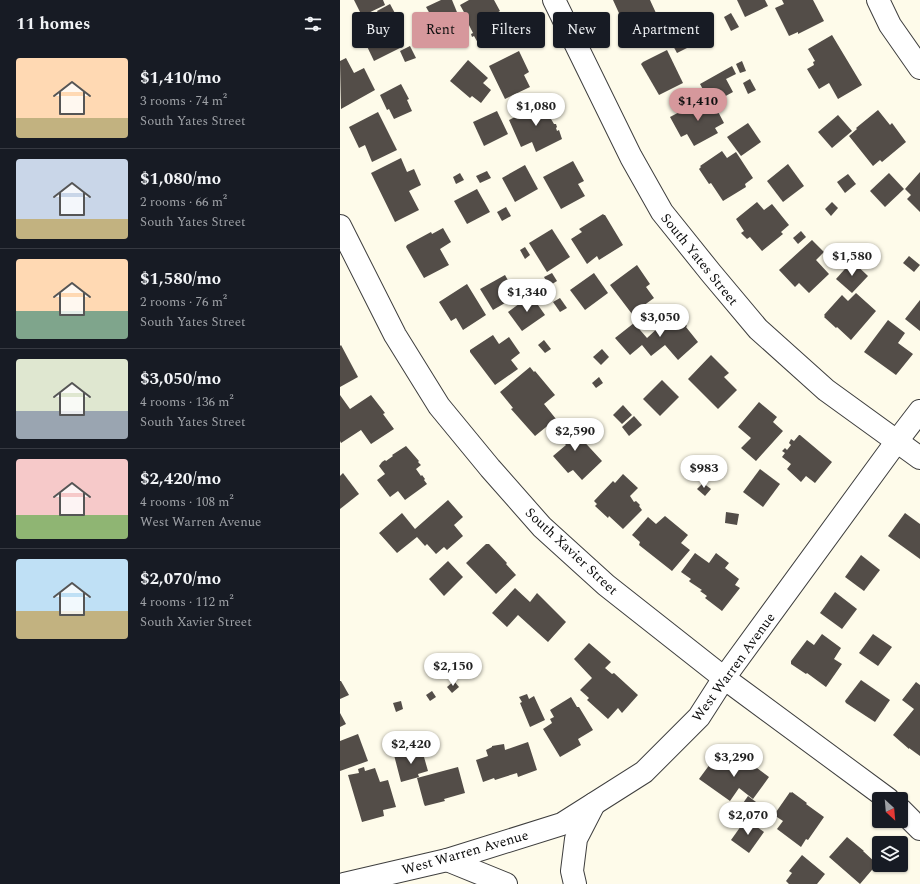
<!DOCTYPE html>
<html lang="en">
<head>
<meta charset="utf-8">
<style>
	:root { --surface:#171b24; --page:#20242c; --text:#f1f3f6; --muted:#9ea1a6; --line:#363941; --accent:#d6989c }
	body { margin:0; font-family:Spectral,serif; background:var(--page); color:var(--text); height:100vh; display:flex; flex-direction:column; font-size:15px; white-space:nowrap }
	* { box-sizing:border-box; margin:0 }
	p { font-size:13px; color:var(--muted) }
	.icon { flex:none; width:22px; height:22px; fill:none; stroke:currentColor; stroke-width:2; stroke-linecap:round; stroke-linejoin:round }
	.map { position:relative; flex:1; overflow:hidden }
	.details { display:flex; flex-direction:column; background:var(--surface); width:340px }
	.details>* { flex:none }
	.hud { position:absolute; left:12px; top:12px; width:380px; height:36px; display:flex; gap:8px }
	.needle { width:26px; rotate:154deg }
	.controls { position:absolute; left:532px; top:792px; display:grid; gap:8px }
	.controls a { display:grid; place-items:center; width:36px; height:36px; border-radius:4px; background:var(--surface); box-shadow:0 1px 3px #0004; font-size:20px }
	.price { position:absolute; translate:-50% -34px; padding:0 9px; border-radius:14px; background:#fff; color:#222; font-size:13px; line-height:26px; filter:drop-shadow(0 1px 2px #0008) }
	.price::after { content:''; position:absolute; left:50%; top:24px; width:12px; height:9px; margin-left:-6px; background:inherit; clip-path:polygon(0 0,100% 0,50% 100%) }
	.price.active { background:var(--accent); color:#111 }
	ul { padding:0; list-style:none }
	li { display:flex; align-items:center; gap:12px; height:100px; padding:0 16px }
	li+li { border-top:1px solid var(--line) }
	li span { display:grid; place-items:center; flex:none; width:112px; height:80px; border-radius:4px; color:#555 }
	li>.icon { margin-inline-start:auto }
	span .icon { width:48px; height:48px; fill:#fffc; stroke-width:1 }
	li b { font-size:17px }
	h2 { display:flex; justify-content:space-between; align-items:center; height:48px; padding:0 16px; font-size:17px }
	.tag { padding:0 14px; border-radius:4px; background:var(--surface); box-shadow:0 1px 3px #0004; font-size:14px; line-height:36px }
	.tag.active { background:var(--accent); color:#111 }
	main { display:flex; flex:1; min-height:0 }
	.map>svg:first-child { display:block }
	.building { fill:#534d48 }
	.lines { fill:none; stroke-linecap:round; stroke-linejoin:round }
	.street-casing { stroke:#3e3e3e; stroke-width:24 }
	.street { stroke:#fff; stroke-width:22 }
	.labels { text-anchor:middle; stroke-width:4; stroke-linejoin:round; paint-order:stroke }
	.street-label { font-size:14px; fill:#0b0b0b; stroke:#fff }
</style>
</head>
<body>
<main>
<section class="details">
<h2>11 homes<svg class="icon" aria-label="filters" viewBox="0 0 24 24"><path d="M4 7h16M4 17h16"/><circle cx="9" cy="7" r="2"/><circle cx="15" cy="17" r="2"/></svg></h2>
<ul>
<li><span style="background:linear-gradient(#ffd9b3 75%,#c2b280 0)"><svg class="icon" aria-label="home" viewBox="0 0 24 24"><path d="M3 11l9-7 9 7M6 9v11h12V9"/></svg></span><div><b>$1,410/mo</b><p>3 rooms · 74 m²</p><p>South Yates Street</p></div></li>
<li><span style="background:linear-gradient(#c9d6e8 75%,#c2b280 0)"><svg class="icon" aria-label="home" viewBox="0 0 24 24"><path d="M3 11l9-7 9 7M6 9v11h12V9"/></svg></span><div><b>$1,080/mo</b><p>2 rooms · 66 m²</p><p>South Yates Street</p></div></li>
<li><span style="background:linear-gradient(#ffd9b3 65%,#7fa58c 0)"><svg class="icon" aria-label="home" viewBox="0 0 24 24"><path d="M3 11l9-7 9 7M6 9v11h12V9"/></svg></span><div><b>$1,580/mo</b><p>2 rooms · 76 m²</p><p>South Yates Street</p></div></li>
<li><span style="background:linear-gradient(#dfe7d0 65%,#9aa5b1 0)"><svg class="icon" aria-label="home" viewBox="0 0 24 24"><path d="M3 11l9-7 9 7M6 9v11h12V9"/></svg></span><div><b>$3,050/mo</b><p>4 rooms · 136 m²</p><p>South Yates Street</p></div></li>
<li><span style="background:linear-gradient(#f6c9c9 70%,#8fb573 0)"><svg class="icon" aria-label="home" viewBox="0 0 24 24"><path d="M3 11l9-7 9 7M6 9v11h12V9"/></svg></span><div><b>$2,420/mo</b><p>4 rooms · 108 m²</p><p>West Warren Avenue</p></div></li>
<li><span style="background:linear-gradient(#bfe0f5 65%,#c2b280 0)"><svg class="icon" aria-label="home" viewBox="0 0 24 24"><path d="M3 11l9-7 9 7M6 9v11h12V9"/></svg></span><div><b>$2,070/mo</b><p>4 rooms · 112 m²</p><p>South Xavier Street</p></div></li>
</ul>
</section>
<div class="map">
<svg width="580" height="884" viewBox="0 0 580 884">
	<rect width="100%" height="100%" fill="#fefbea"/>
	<g class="building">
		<path d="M14 0H43L45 5 22 16Z"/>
		<path d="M101 0H112L119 17 98 28 86 7Z"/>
		<path d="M129 0H154L160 11 155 14 163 30 138 43 134 36 132 37 131 34 133 33 126 19 124 20 122 16 125 14 120 5Z"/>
		<path d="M273 0H310L321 24 296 35 289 19 283 22Z"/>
		<path d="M397 0H425L428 6 405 17Z"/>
		<path d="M442 0H473L484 21 458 34V32L449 36 435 8 444 4Z"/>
		<path d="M50 4 57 17 44 24 37 11Z"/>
		<path d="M391 13 399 27 391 31 384 17Z"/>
		<path d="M345 22 355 44 337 53 325 31Z"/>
		<path d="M48 26 60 48 34 61 23 38Z"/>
		<path d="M492 35 522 85 498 99 489 83 479 89 467 69 474 65 473 62 475 61 468 49Z"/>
		<path d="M70 46 76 58 65 62 60 51Z"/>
		<path d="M327 50 343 83 319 95 301 64 303 62Z"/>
		<path d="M179 51 189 72 184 75 190 87 165 99 149 66Z"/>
		<path d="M6 58 14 73 24 68 35 90 1 109 0 61Z"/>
		<path d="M128 60 148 78 143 83 151 90 141 103 132 96 130 98 110 81Z"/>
		<path d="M402 61 406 71 400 73 396 64Z"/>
		<path d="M392 66 396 74 386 79 393 92 371 104 360 84Z"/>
		<path d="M410 79 416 90 408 94 403 83Z"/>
		<path d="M61 84 69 99 67 100 72 111 54 119 49 109 47 110 40 95Z"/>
		<path d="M202 100 203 102 204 101 213 118 211 119 214 124H216L217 127 216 128 217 131 219 130 222 139 196 152 192 142 181 147 169 120 179 115 178 112 182 110 181 109 185 107 186 109 192 106 191 104Z"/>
		<path d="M360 101 364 109 374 104 384 123 375 128 378 133 354 146 347 134 341 137 330 117Z"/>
		<path d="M538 110 550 125 552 123 566 142 542 162 540 160 533 166 509 136 517 129 516 128Z"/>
		<path d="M157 111 168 134 144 146 133 122Z"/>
		<path d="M38 112 57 150 32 162 25 145 19 148 9 127Z"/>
		<path d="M498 115 512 131 492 148 478 132Z"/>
		<path d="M408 123 421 142 401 156 387 137Z"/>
		<path d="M382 151 387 158 396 152 413 178 405 184 406 187 383 201 371 183 369 184 359 169 361 167 360 166Z"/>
		<path d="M61 158 67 172 74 169 81 185 69 191 79 210 55 222 31 173Z"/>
		<path d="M233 161 244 181 238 184 245 196 221 209 203 177Z"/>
		<path d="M448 164 464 186 443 202 427 181Z"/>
		<path d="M185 165 198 189 175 202 162 178Z"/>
		<path d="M147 171 151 178 140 183 136 176Z"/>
		<path d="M580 172V212L567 199 571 195 565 189Z"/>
		<path d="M120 173 124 180 116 184 113 177Z"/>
		<path d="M549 173 564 189 545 207 530 191Z"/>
		<path d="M508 174 516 184 505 193 497 182Z"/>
		<path d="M137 189 150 212 127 224 114 201Z"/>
		<path d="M417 202 424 210 432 204 449 225 441 232 443 234 422 251 410 237 407 239 401 233 404 231 396 219Z"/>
		<path d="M492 202 498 208 491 216 485 209Z"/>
		<path d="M166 207 171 216 162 221 157 212Z"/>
		<path d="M263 214 264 215H265L283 245 259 260 257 256 247 264 231 239 242 232 239 229Z"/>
		<path d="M103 228 111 242 100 249 109 265 84 278 66 247 67 245 91 232 92 234Z"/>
		<path d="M212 229 230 257 207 272 189 243Z"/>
		<path d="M461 231 466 237 458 244 453 238Z"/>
		<path d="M472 240 484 252 476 260 489 274 469 293 459 283 455 287 439 270Z"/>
		<path d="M185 247 190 255 185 259 180 250Z"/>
		<path d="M569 256 580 265 574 272 563 263Z"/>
		<path d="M512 261 528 276 512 293 496 279Z"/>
		<path d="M297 265 310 284 306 287 314 298 292 314 270 285Z"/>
		<path d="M212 273 217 281 209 286 204 277Z"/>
		<path d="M254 273 268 293 245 310 230 290Z"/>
		<path d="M165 275 177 296 153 310 140 289Z"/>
		<path d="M127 284 146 315 123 330 116 318 111 321 99 302Z"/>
		<path d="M516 293 536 311 511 340 497 327 496 328 484 317 485 316 484 315 502 295 508 301Z"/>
		<path d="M191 295 205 315 182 331 168 312Z"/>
		<path d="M220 298 227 308 220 312 213 302Z"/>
		<path d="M580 300V331L565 319Z"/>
		<path d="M334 313H336L347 326 346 327 358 342 338 360 325 345 311 356 302 345 290 355 275 338 294 323 307 338Z"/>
		<path d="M548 320 565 333 558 343 573 354 556 375 524 352Z"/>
		<path d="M153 335 159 344 169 337 180 353 171 360 178 369 155 385 130 352V350Z"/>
		<path d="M204 340 211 349 205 353 198 345Z"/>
		<path d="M1 345 18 377 0 387V346Z"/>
		<path d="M262 349 269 357 261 365 253 357Z"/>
		<path d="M371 355 389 373 384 377 397 390 378 409 348 379Z"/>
		<path d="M190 367 194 372 195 371 215 395 204 404 216 419 195 436 171 409 173 408 160 392Z"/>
		<path d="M259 377 263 383 256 388 252 383Z"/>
		<path d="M322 380 339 397 320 416 303 399Z"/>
		<path d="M0 395 10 409 31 395 45 413 43 414 54 429 31 444 21 430 1 443 0 441Z"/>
		<path d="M419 402 437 417 433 422 443 431 416 461 401 448 411 438 398 427Z"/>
		<path d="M283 405 292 415 282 424 273 415Z"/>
		<path d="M294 416 302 425 289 436 282 427Z"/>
		<path d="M228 419 240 433 238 435 262 461 242 480 233 470 228 473 213 456 226 445 214 432Z"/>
		<path d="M459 435H460L492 462 475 483 466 476 461 482 447 469 451 464 442 457 445 453 442 451 445 448 447 450 451 445 449 443 451 439 454 441Z"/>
		<path d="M66 446 79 461 78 462 81 465 76 469 81 476 82 475 85 479 84 480 87 484 65 500 58 491 50 497 37 480 45 474 39 466 42 462 45 460 46 461 53 456 52 455Z"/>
		<path d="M420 469 440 484 423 507 403 492Z"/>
		<path d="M3 473 19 494 0 509V476Z"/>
		<path d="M283 474 298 488 290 496 294 502 296 501 300 505 299 506 302 510 283 529 269 516 268 518 255 506 257 504 254 501 273 481 275 483Z"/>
		<path d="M363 483 371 489 365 496 357 489Z"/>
		<path d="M108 500 123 517 114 525 123 536 107 550 104 547 96 554 87 544 85 546 77 537 57 553 39 533 62 513 75 529Z"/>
		<path d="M386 512 399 514 397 525 385 523Z"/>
		<path d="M565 513 580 524V559L548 536Z"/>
		<path d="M325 516 348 535 341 543 350 550 332 571 299 545 300 542 292 535 308 517 316 524Z"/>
		<path d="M146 544H149L167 563 166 564 176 575 156 594 126 563Z"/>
		<path d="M355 553 369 563 376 553 389 563 385 568 399 579 395 585 400 588 382 611 365 598 367 596 360 591 362 590 350 582 349 581 351 579 341 572Z"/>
		<path d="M521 555 540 570 524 591 505 577Z"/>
		<path d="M108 561 123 577 104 596 89 579Z"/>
		<path d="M175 588 190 602 197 593 226 622 208 642 178 615 167 627 152 613Z"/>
		<path d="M495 592 517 609 502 629 480 613Z"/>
		<path d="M482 634 501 648 494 659 502 664 486 687 467 673 466 674 451 664V661L467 640 474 645Z"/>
		<path d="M533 634 552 647 538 666 519 653Z"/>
		<path d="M249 643 271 662 265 668 272 674 274 673 298 695 282 713 278 708 268 719 247 700 249 698 240 690 252 678 234 659Z"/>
		<path d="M521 680 550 700 535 722 506 703 505 701Z"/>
		<path d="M0 681H1L9 695 0 699Z"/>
		<path d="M114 681 119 687 112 693 107 687Z"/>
		<path d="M576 682 580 685V756L569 748V749L553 735 574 709 562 700Z"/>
		<path d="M92 691 96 697 90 701 86 695Z"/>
		<path d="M187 694 189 699 194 696 205 720 190 727 180 703 182 702 179 697Z"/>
		<path d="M231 697 237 707H239L253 730 238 739 241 745 220 757 203 729 212 723 210 719 214 717 210 710Z"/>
		<path d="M61 701 63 709 56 712 53 703Z"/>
		<path d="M0 713 6 724 0 727Z"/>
		<path d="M18 734 28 761 0 771V741Z"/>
		<path d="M188 742 197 770 178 777 177 773 155 780 154 778 143 782 136 760 148 756 146 750 152 747V746L164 744 165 750Z"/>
		<path d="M71 750 72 753 82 750 88 771 78 774 79 777 61 782 54 755Z"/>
		<path d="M396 754 400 757 401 756 429 777 413 799 399 788 390 801 359 779 373 760 386 768Z"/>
		<path d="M24 767 25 771 35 768 40 782 48 780 56 807 43 810 44 816 22 822 8 775 19 773 18 769Z"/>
		<path d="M118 767 125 793 104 799 105 801 85 806 84 804 77 778Z"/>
		<path d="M450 792 451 793 452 792 467 803 466 804 484 817 468 840 466 839 461 847 437 829 443 821 434 815Z"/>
		<path d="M408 796 416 802 408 812 401 806Z"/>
		<path d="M406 819 424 832 409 853 391 840Z"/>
		<path d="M507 837 524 851H523L537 864 520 884 489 857Z"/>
		<path d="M462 855 485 874 477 884H449L446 881 452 873 449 871Z"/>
	</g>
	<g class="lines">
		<defs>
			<g id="street">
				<path d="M214 0 291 157 322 212 371 273 418 329 486 390 580 458"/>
				<path d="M538 0 550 25 580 68"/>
				<path d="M0 226 55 335 99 406 150 468 202 527 266 585 384 678 548 799"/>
				<path d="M561 810 580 829"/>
				<path d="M107 860 166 884"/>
				<path d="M4 884 107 860 222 824 304 772 359 717 384 678 557 441 580 411"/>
				<path d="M235 884 232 871 236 839 254 804"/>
			</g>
		</defs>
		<use href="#street" class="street-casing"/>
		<use href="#street" class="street"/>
	</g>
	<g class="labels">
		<g class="street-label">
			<text transform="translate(360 259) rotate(51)" y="5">South Yates Street</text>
			<text transform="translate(232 551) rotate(43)" y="5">South Xavier Street</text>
			<text transform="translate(393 667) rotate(-54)" y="5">West Warren Avenue</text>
			<text transform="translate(125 852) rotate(-16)" y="5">West Warren Avenue</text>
		</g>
	</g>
</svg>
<div class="controls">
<a><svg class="needle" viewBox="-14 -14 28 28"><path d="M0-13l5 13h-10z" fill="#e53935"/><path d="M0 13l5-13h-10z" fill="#9ea1a6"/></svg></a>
<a><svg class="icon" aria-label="layers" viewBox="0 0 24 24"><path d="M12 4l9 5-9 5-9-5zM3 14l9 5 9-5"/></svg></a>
</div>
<b class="price active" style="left:358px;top:122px">$1,410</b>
<b class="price" style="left:196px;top:127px">$1,080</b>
<b class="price" style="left:512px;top:277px">$1,580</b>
<b class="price" style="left:187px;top:313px">$1,340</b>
<b class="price" style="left:320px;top:338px">$3,050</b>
<b class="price" style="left:235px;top:452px">$2,590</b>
<b class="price" style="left:364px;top:489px">$983</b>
<b class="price" style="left:113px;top:687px">$2,150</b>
<b class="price" style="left:71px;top:765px">$2,420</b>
<b class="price" style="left:394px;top:778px">$3,290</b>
<b class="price" style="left:408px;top:836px">$2,070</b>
<div class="hud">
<a class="tag">Buy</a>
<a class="tag active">Rent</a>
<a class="tag">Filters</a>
<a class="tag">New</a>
<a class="tag">Apartment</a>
</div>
</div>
</main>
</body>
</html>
